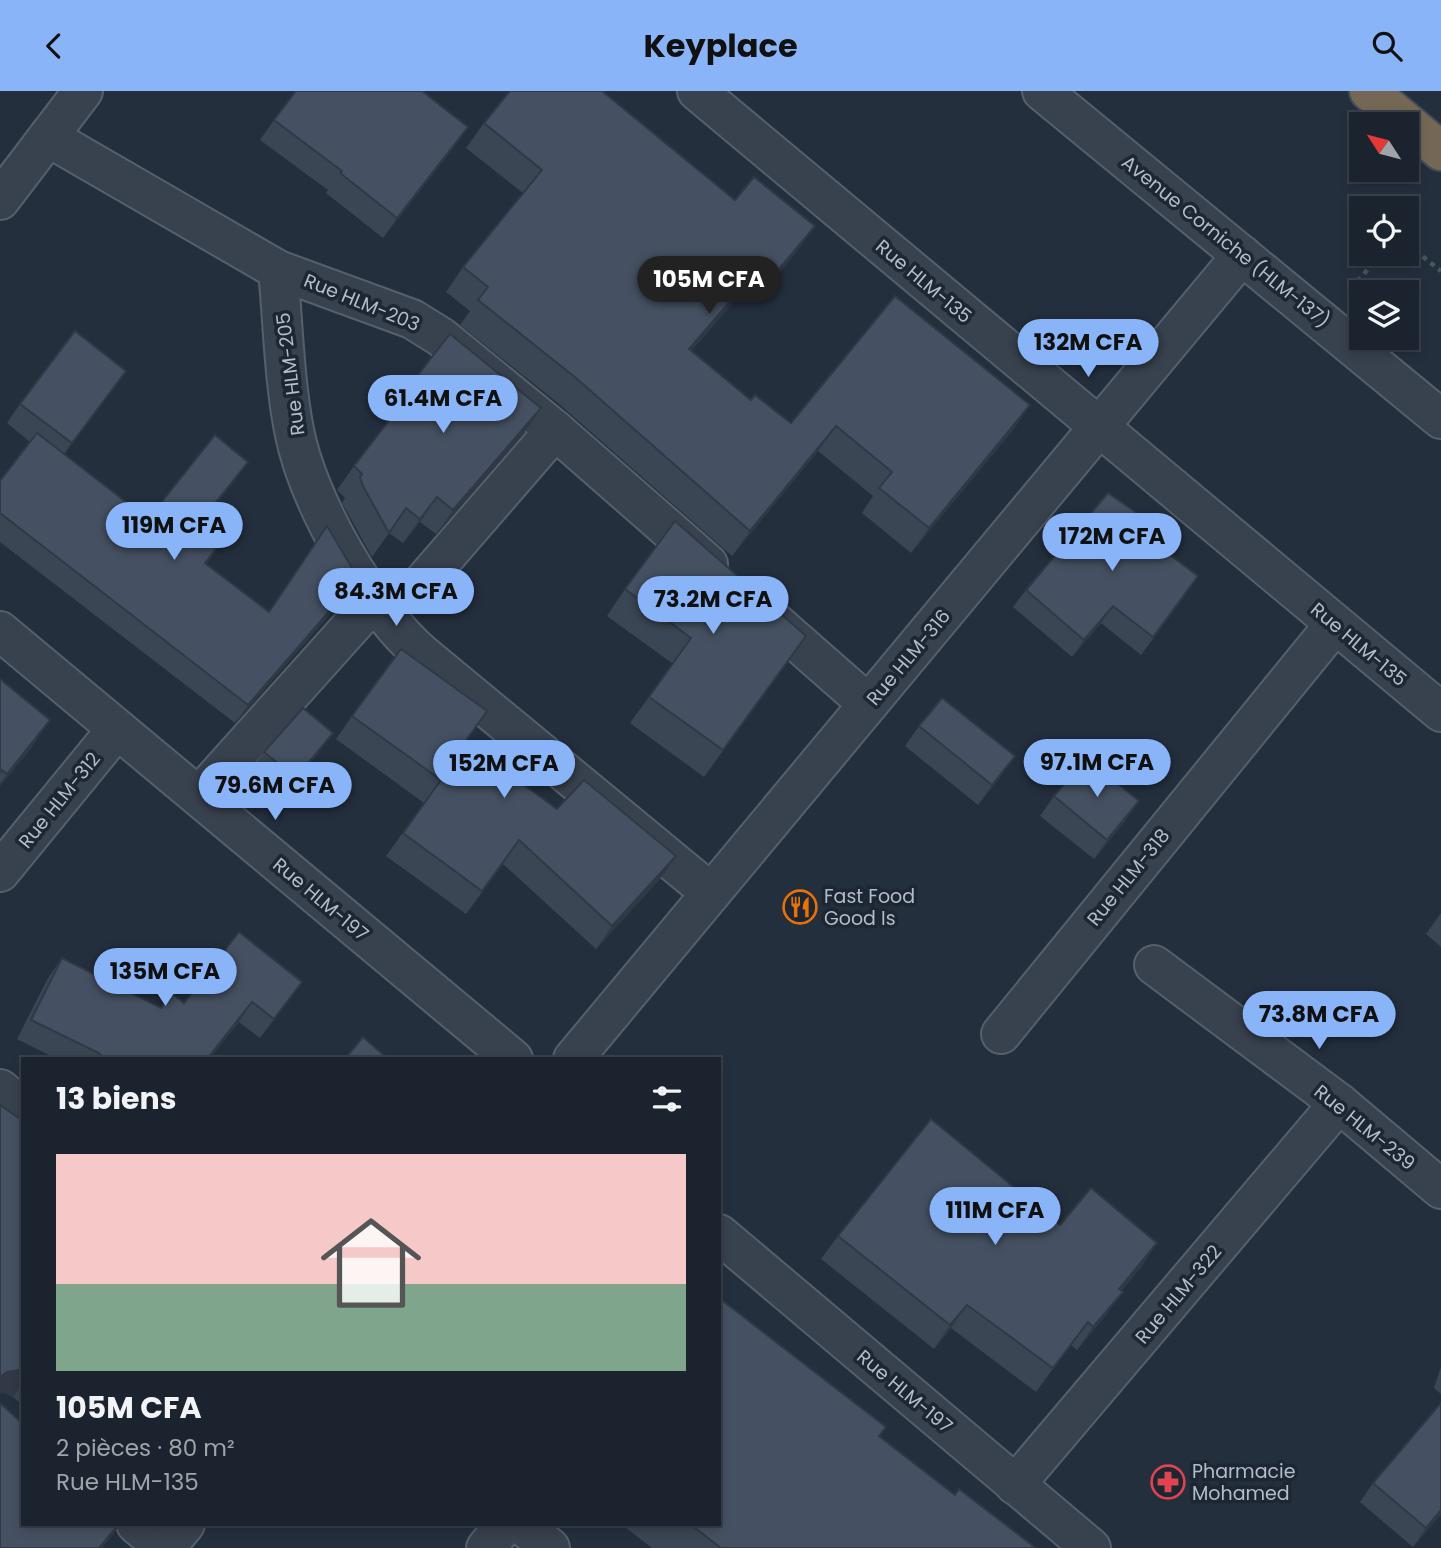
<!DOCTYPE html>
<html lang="fr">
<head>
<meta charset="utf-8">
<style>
	:root { --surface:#1b232e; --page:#242b36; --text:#f1f3f6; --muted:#a0a4aa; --line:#39404a; --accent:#8ab4f8 }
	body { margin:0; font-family:Poppins,sans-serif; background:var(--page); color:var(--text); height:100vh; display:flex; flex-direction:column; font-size:26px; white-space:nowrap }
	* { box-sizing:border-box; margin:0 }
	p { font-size:23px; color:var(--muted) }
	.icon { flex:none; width:38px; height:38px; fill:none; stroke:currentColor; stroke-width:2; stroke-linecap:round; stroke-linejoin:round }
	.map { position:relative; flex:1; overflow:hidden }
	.side { position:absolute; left:21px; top:966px; width:700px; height:469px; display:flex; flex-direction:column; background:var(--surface); border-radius:0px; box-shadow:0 4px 10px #0003,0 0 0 2px var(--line) }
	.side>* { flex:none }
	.needle { width:46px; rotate:306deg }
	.controls { position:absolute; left:1349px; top:21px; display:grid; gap:14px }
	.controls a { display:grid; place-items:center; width:70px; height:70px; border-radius:0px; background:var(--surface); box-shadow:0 4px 10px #0003,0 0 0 2px var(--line); font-size:35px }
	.price { position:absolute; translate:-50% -60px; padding:0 16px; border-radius:24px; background:var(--accent); color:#111; font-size:23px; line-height:46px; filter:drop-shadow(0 2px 4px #0008) }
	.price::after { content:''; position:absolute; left:50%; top:42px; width:21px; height:16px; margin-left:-10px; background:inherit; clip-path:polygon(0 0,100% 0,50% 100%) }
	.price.active { background:#222; color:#fff }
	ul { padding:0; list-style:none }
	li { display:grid; align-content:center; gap:14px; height:371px; padding:0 35px }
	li+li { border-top:2px solid var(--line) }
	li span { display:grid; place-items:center; height:217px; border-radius:0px; color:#555 }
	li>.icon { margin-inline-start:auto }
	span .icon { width:126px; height:126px; fill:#fffc; stroke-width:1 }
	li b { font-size:30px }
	h2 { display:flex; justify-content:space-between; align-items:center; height:84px; padding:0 35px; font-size:30px }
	header { display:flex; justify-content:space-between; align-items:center; height:91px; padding:0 35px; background:var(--accent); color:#111; font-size:32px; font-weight:700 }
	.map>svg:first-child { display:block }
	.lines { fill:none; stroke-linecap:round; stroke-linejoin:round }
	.minor-casing { stroke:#565f6c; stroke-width:42 }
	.tertiary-casing { stroke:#565f6c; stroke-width:42 }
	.motorway-casing { stroke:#434c59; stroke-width:42 }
	.path { stroke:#44595c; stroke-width:4.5; stroke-dasharray:5 5; stroke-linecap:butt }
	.minor { stroke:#38414e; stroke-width:38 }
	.tertiary { stroke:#38414e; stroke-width:38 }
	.motorway { stroke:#746855; stroke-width:38 }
	.wall { fill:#3b4654 }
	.shaded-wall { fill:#303945 }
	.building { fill:#455162; stroke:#303945; stroke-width:2 }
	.labels { text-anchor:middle; stroke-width:7; stroke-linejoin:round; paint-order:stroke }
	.street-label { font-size:19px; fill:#b4bcc9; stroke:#1d2633 }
	.poi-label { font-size:19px; fill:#b4bcc9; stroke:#1d2633; text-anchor:start }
</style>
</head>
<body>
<header><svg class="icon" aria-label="back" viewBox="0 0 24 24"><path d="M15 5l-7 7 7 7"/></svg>Keyplace<svg class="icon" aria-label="search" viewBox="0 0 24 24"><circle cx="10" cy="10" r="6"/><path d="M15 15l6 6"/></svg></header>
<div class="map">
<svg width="1441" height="1457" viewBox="0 0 1441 1457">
	<rect width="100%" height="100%" fill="#242f3e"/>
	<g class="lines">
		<defs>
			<g id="minor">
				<path d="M697 0 1441 621"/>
				<path d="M48 46 278 179 412 228 441 246 555 339 708 473"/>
				<path d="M0 109 83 0"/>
				<path d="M278 179C283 231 284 287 294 339 307 409 369 518 423 564L711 802"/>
				<path d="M761 519 868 613"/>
				<path d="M0 540 513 968"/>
				<path d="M199 705 364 521C380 507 400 507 419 496L555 339"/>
				<path d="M0 781 117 638"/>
				<path d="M1154 874 1339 1012 1441 1098"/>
				<path d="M1001 943 1335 533"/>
				<path d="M0 998 23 1017"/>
				<path d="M1015 1394 1339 1012"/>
				<path d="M136 1433 165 1457"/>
				<path d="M521 1433 550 1457"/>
				<path d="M486 1457 505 1433"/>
			</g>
			<g id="tertiary">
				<path d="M1042 0 1441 328"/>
				<path d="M573 968 1242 164"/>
				<path d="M719 1143 1091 1457"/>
				<path d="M165 1457 185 1433"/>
			</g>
			<path id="motorway" d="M1369 0 1441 60"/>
		</defs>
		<use href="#minor" class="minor-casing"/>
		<use href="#tertiary" class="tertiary-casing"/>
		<use href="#motorway" class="motorway-casing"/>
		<g class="path">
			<path d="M1407 153 1441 180"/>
			<path d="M1351 198 1381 163"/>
		</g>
		<use href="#minor" class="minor"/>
		<use href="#tertiary" class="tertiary"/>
		<use href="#motorway" class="motorway"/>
	</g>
	<g class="wall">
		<path d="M274 29 454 56 383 147 326 102 328 99 260 49Z"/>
		<path d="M484 32 797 160 758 208 745 198 692 259 751 309 791 332 1030 314 1013 339 911 462 862 422 873 405 818 360 732 465 558 312 460 234 470 220 446 201 463 176 523 102 466 57Z"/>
		<path d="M112 299 64 363 148 428 248 371 217 412 239 429 206 473 268 521 345 506 235 632 0 451V390L30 351 7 332 20 313Z"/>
		<path d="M403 303 524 342 436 443 420 431 403 452 389 442 372 466 346 419 342 412 345 407 337 399 354 375 389 330 386 328Z"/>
		<path d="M1145 445 1186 503 1141 564 1101 532 1072 566 1013 516 1026 499Z"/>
		<path d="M625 498 806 545 704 686 630 632 673 573 607 525Z"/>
		<path d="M0 588 32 656 0 695Z"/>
		<path d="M352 625 465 651 557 718 660 788 596 858 503 773 466 823 386 765 424 712 336 648Z"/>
		<path d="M919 635 1001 685 978 714 905 655Z"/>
		<path d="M264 661H319L282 706 250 680Z"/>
		<path d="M1054 705 1139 710 1125 730 1094 768 1040 725Z"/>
		<path d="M1441 822V856L1426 843Z"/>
		<path d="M62 867 161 917 184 912 302 891 260 947 239 931 209 968H57L17 948 48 887Z"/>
		<path d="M0 1014 23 1030V1314L13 1306 2 1301 0 1302Z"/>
		<path d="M1060 1134 1157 1152 1141 1176 1121 1200 1106 1224 1077 1259 1071 1254 1036 1301 951 1237 934 1258 821 1168 838 1145Z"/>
		<path d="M1441 1276V1303L1434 1297Z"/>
		<path d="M1441 1312V1423L1413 1456 1360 1411 1373 1392Z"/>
		<path d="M886 1336 879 1346 955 1404 1036 1457H652L621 1433H719Z"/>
	</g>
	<g class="shaded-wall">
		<path d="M468 36 454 56 383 147 397 127Z"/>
		<path d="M815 135 797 160 758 208 775 183Z"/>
		<path d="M762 173 745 198 672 282 689 258Z"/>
		<path d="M126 280 112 299 58 372 72 352Z"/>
		<path d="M1030 314 1013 339 911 462 929 437Z"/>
		<path d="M541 317 524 342 436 443 453 419Z"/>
		<path d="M836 335 818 360 732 465 750 440Z"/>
		<path d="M248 371 235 389 203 430 216 411Z"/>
		<path d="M437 406 420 431 403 452 420 428Z"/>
		<path d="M239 429 226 447 192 490 205 472Z"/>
		<path d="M358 487 345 506 235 632 248 614Z"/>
		<path d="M1113 515 1101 532 1072 566 1084 549Z"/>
		<path d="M50 629 32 656 0 695V692L7 683Z"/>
		<path d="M333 642 319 661 282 706 296 687Z"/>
		<path d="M1015 665 1001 685 978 714 992 694Z"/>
		<path d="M1139 710 1125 730 1094 768 1107 749Z"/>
		<path d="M676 765 660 788 596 858 612 835Z"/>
		<path d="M302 891 288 911 260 947 274 928Z"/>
		<path d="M252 911 239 931 209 968H207Z"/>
		<path d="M1157 1152 1141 1176 1102 1221 1119 1198Z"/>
		<path d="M1123 1201 1106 1224 1077 1259 1093 1236Z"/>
		<path d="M967 1214 951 1237 934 1258 950 1234Z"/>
		<path d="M1088 1231 1071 1254 1036 1301 1053 1277Z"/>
		<path d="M18 1279 23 1281V1293L13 1306 2 1301 0 1302V1286L7 1281Z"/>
		<path d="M1441 1419V1423L1413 1456 1426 1437Z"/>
		<path d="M119 1433H121L112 1445 102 1457H99Z"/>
	</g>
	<g class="building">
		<path d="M296 0H422L468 36 397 127 340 82 342 80 274 29Z"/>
		<path d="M510 0H602L735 109 754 86 815 135 775 183 762 173 689 258 751 309 755 304 791 332 895 205 1030 314 929 437 879 397 892 381 836 335 750 440 576 287 478 209 488 196 463 176 542 79 484 32Z"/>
		<path d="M75 240 126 280 72 352 20 313Z"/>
		<path d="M450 243 541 317 453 419 437 406 420 428 406 417 389 442 363 395 360 387 362 383 354 375 407 306 403 303Z"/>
		<path d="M37 342 148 428 215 344 248 371 216 411 239 429 205 472 269 521 327 435 358 487 248 614 0 422V390Z"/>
		<path d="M1108 402 1153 433 1145 445 1198 485 1153 546 1113 515 1084 549 1026 499Z"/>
		<path d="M675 430 806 545 723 659 649 606 691 547 625 498Z"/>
		<path d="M401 558 487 620 465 651 557 718 584 689 676 765 612 835 519 749 482 800 403 742 441 689 352 625Z"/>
		<path d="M0 588 50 629 7 683 2 679 0 682Z"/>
		<path d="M942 607 1015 665 992 694 919 635Z"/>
		<path d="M303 617 333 642 296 687 264 661Z"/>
		<path d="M1086 667 1139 710 1107 749 1054 705Z"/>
		<path d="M239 841 302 891 274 928 252 911 207 968H104L99 962 31 929 62 867 161 917 172 902 184 912Z"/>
		<path d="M363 946 388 968H345Z"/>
		<path d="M0 1014 23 1030V1281L18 1279 7 1281 0 1286Z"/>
		<path d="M931 1028 1060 1134 1091 1097 1157 1152 1119 1198 1123 1201 1093 1236 1088 1231 1053 1277 967 1214 950 1234 838 1145Z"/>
		<path d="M719 1207 886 1336 879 1345 955 1404 959 1398 1036 1457H721L690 1433H719Z"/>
		<path d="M0 1312 23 1333V1433H119L99 1457H0Z"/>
		<path d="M1441 1312V1419L1426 1437 1373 1392Z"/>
	</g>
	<defs>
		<symbol id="restaurant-ring" viewBox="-11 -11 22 22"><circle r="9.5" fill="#1d2633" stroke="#e8710a" stroke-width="1.5"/><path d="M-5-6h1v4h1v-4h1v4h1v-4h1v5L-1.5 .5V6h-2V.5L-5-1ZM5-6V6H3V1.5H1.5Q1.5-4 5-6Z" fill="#e8710a"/></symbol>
		<symbol id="pharmacy-ring" viewBox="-11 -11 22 22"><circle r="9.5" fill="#1d2633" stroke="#e0444e" stroke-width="1.5"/><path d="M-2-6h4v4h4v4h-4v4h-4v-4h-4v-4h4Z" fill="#e0444e"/></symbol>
	</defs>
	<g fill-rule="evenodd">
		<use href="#restaurant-ring" x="781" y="797" width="38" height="38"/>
		<use href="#pharmacy-ring" x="1149" y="1372" width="38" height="38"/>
	</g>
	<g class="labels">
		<g class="street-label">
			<text transform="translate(1226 150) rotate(39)" y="7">Avenue Corniche (HLM-137)</text>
			<text transform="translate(924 190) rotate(40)" y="7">Rue HLM-135</text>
			<text transform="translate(362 211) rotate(22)" y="7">Rue HLM-203</text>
			<text transform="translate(290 283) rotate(-97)" y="7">Rue HLM-205</text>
			<text transform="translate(1359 553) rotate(40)" y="7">Rue HLM-135</text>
			<text transform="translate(908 566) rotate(-50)" y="7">Rue HLM-316</text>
			<text transform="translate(59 709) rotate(-51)" y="7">Rue HLM-312</text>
			<text transform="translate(1128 786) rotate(-51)" y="7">Rue HLM-318</text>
			<text transform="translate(321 808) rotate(40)" y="7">Rue HLM-197</text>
			<text transform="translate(1365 1036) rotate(39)" y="7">Rue HLM-239</text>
			<text transform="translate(1178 1203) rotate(-50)" y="7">Rue HLM-322</text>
			<text transform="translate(905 1300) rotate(40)" y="7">Rue HLM-197</text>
		</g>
		<g class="poi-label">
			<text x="824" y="812">Fast Food<tspan x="824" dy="22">Good Is</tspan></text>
			<text x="1192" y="1387">Pharmacie<tspan x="1192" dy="22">Mohamed</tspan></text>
		</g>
	</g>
</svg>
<div class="controls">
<a><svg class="needle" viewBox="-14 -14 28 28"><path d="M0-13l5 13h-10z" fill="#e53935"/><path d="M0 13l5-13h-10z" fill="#a0a4aa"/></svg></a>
<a><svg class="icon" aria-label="locate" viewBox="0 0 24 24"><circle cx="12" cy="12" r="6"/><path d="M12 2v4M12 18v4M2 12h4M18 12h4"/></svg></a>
<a><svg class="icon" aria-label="layers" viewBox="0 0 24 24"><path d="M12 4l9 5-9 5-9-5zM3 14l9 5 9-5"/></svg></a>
</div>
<b class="price active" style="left:709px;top:225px">105M CFA</b>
<b class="price" style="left:1088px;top:288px">132M CFA</b>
<b class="price" style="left:443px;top:344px">61.4M CFA</b>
<b class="price" style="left:174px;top:471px">119M CFA</b>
<b class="price" style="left:1112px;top:482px">172M CFA</b>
<b class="price" style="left:396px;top:537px">84.3M CFA</b>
<b class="price" style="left:713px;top:545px">73.2M CFA</b>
<b class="price" style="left:1097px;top:708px">97.1M CFA</b>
<b class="price" style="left:504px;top:709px">152M CFA</b>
<b class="price" style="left:275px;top:731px">79.6M CFA</b>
<b class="price" style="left:165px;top:917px">135M CFA</b>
<b class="price" style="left:1319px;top:960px">73.8M CFA</b>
<b class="price" style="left:995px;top:1156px">111M CFA</b>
<section class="side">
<h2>13 biens<svg class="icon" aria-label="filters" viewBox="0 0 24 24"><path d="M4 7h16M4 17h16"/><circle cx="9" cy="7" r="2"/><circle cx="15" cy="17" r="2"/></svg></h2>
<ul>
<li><span style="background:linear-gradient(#f6c9c9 60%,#7fa58c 0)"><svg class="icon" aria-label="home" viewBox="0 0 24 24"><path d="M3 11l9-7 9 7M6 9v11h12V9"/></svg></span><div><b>105M CFA</b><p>2 pièces · 80 m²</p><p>Rue HLM-135</p></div></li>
</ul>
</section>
</div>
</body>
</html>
